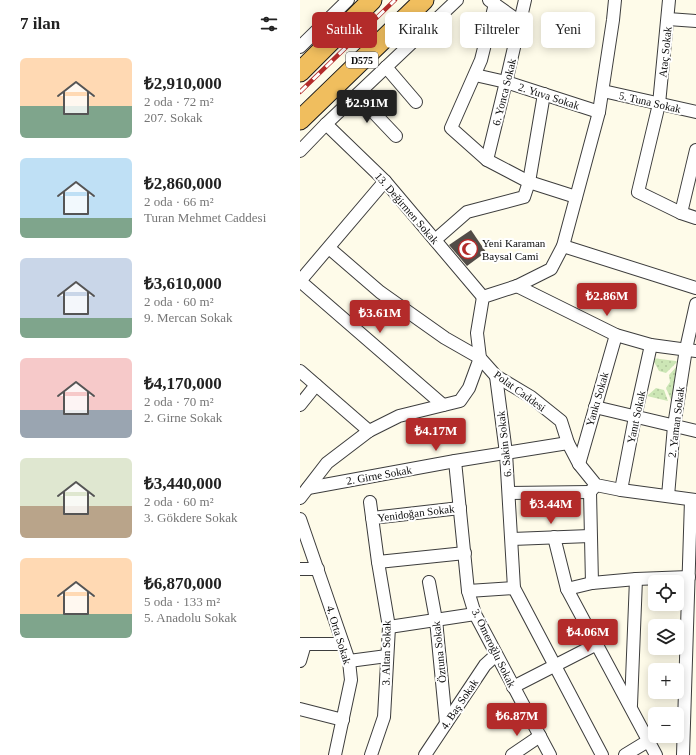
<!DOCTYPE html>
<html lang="tr">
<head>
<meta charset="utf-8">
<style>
	:root { --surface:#fff; --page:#f6f6f6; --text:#222; --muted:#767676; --accent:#b32b2a }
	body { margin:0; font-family:"Times New Roman",serif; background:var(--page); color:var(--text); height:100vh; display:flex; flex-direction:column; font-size:15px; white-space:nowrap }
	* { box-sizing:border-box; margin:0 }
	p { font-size:13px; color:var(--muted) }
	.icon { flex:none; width:22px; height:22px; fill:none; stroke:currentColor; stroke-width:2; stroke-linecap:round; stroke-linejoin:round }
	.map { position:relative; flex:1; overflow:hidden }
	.details { display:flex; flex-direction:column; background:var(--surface); width:300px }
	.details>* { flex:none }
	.banner { position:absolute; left:12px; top:12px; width:324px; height:36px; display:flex; gap:8px }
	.buttons { position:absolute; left:348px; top:575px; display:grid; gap:8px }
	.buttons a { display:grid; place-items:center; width:36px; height:36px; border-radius:6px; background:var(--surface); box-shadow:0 2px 10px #0003; font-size:20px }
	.price { position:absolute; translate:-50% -34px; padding:0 9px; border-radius:4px; background:var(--accent); color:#fff; font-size:13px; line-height:26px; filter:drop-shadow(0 1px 2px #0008) }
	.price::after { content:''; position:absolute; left:50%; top:24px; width:12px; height:9px; margin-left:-6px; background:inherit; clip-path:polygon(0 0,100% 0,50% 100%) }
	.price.on { background:#222; color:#fff }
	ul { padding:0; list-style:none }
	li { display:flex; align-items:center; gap:12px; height:100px; padding:0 20px }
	li span { display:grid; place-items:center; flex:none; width:112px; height:80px; border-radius:6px; color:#555 }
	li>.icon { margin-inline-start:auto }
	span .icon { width:48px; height:48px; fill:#fffc; stroke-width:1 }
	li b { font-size:17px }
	h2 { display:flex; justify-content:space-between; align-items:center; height:48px; padding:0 20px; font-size:17px }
	.tag { padding:0 14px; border-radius:6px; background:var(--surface); box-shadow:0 2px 10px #0003; font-size:14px; line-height:36px }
	.tag.on { background:var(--accent); color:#fff }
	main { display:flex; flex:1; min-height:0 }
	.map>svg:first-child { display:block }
	.park { fill:url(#park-dots) }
	.building { fill:#524c47 }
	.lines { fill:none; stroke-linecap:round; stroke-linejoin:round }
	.minor-casing { stroke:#3d3d3d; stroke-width:14 }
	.trunk-casing { stroke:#1b1b1b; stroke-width:21 }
	.minor { stroke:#fff; stroke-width:12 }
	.trunk { stroke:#f0be5e; stroke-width:19 }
	.rail-casing { stroke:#b32b2a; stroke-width:4.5 }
	.rail { stroke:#fff; stroke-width:3; stroke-dasharray:9; stroke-linecap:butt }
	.labels { text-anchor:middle; stroke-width:4; stroke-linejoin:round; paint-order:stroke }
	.shield { fill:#fff; stroke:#545454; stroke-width:1 }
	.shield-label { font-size:10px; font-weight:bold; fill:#0a0a0a }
	.street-label { font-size:11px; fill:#0a0a0a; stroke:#fff }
	.poi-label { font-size:11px; fill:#0a0a0a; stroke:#fff; text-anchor:start }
</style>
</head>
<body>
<main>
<section class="details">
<h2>7 ilan<svg class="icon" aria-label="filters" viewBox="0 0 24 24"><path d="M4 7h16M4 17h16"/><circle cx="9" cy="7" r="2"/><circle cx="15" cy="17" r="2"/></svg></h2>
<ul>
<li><span style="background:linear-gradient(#ffd9b3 60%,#7fa58c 0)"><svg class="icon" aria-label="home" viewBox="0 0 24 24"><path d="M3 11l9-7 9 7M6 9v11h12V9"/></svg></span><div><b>₺2,910,000</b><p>2 oda · 72 m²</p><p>207. Sokak</p></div></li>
<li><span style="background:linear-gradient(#bfe0f5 75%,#7fa58c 0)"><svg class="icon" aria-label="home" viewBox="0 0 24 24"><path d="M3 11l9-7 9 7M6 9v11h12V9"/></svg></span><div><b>₺2,860,000</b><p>2 oda · 66 m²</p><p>Turan Mehmet Caddesi</p></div></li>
<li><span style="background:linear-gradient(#c9d6e8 75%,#7fa58c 0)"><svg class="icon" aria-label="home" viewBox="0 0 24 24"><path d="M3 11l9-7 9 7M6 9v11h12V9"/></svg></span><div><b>₺3,610,000</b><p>2 oda · 60 m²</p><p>9. Mercan Sokak</p></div></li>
<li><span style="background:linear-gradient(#f6c9c9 65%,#9aa5b1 0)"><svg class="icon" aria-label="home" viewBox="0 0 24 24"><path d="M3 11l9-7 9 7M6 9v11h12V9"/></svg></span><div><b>₺4,170,000</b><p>2 oda · 70 m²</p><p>2. Girne Sokak</p></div></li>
<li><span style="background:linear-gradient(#dfe7d0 60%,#b9a48a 0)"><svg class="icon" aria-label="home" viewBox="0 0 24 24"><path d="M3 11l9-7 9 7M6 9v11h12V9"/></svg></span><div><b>₺3,440,000</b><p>2 oda · 60 m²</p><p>3. Gökdere Sokak</p></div></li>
<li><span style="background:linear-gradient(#ffd9b3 70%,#7fa58c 0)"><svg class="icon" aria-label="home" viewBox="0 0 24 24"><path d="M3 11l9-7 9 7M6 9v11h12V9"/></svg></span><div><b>₺6,870,000</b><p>5 oda · 133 m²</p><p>5. Anadolu Sokak</p></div></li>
</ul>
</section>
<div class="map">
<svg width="396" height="755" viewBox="0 0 396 755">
	<defs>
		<pattern id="park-dots" width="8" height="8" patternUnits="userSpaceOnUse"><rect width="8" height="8" fill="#cce6b5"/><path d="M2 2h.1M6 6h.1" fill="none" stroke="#aec49a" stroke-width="1.8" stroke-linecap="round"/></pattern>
	</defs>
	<rect width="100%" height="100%" fill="#fefbe9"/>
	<g class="park">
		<path d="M352 358 376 361 377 362 366 373 359 371Z"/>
		<path d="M378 365 372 399 371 400 366 388 370 382 369 375Z"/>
		<path d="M356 388 364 390 368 401 347 396Z"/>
	</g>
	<path class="building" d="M171 230 186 252 167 266 149 245Z"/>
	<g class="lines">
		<defs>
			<g id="minor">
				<path d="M189 0 220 22"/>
				<path d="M315 0 313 20 299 112 263 246 251 269 217 286 183 297 177 333 180 358 196 376 231 397 261 421 268 443 279 464 296 485 321 490 396 500"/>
				<path d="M369 0 359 104 338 192 381 213 396 218"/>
				<path d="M195 4 181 60 151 128 187 160 229 182 276 197"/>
				<path d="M368 19 396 21"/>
				<path d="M0 47 48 0"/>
				<path d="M86 67 116 102"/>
				<path d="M175 75 206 82 299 112"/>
				<path d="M303 91 396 112"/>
				<path d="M57 95 96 136"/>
				<path d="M26 124 85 181 183 297"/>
				<path d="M0 151 26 124 157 0"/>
				<path d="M187 160 206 82 225 0"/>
				<path d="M381 213 396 150"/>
				<path d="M135 240 167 212 224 197 229 182 244 94"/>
				<path d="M263 246 396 288"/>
				<path d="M0 281 143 405"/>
				<path d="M0 281 85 181"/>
				<path d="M217 286 316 335 351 345 396 351"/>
				<path d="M0 371 69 431"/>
				<path d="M196 376 206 453 214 588 302 755"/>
				<path d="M0 405 16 385"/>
				<path d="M295 407 396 431"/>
				<path d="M155 461 168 591 175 614 250 755"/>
				<path d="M279 464 316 335"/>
				<path d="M8 488 155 461 268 443"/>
				<path d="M321 490 335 417 351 345"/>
				<path d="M209 493 290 492"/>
				<path d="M368 496 374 426 386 349 396 304"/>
				<path d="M0 498 27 463 69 431 99 416 160 401 169 388 180 358 145 338 80 292 29 248"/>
				<path d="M70 502 78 562 89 627 84 717 71 755"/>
				<path d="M72 518 160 508"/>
				<path d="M0 519 49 661 51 680 35 755"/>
				<path d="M254 537 267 589 356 755"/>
				<path d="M212 539 290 536"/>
				<path d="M78 562 165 553"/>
				<path d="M0 569H18"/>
				<path d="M129 582 136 620 146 723"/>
				<path d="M292 583 290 492 296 485"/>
				<path d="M267 589 292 583 336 579 389 577"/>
				<path d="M168 591 214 588"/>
				<path d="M89 627 175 614"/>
				<path d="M0 644H43"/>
				<path d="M0 661 5 644"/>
				<path d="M49 661 87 656"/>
				<path d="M213 687 297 644"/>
				<path d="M331 705 336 579"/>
				<path d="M0 709 43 720"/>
				<path d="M125 755 185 665 196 655"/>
				<path d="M212 755 240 736"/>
				<path d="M325 755 348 741"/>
				<path d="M383 755 391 500"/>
			</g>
			<g id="trunk">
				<path d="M0 72 72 0"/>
				<path d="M0 120 124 0"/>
			</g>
		</defs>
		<use href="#minor" class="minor-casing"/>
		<use href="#trunk" class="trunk-casing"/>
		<use href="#minor" class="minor"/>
		<use href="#trunk" class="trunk"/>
		<defs>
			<path id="rail" d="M0 92 95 0"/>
		</defs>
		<use href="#rail" class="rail-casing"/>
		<use href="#rail" class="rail"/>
	</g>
	<defs>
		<symbol id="mosque-ring" viewBox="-11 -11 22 22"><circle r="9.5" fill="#fff" stroke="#b32b2a" stroke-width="1.5"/><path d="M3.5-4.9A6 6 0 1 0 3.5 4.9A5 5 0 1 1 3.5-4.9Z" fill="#b32b2a"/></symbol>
	</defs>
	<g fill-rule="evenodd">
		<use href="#mosque-ring" x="157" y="238" width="22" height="22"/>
	</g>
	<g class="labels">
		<rect class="shield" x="46" y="52" width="32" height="16" rx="3"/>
		<g class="shield-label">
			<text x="62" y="64">D575</text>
		</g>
		<g class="street-label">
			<text transform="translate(365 52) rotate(-84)" y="4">Ataç Sokak</text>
			<text transform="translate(204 92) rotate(-76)" y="4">6. Yonca Sokak</text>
			<text transform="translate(249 96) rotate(18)" y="4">2. Yuva Sokak</text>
			<text transform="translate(350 102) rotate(13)" y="4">5. Tuna Sokak</text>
			<text transform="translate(107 208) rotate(49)" y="4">13. Değirmen Sokak</text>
			<text transform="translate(220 391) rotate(36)" y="4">Polat Caddesi</text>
			<text transform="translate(297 399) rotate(-74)" y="4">Yankı Sokak</text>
			<text transform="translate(336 417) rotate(-78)" y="4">Yanıt Sokak</text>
			<text transform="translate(376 422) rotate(-83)" y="4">2. Yaman Sokak</text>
			<text transform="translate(204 444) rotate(-96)" y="4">6. Sakin Sokak</text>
			<text transform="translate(79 475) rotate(-10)" y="4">2. Girne Sokak</text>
			<text transform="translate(116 513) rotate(-7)" y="4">Yenidoğan Sokak</text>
			<text transform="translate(39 635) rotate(73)" y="4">4. Orta Sokak</text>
			<text transform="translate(194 648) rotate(64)" y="4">3. Ömeroğlu Sokak</text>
			<text transform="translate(139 652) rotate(-96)" y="4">Öztuna Sokak</text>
			<text transform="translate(86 653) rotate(-89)" y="4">3. Altan Sokak</text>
			<text transform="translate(159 704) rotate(-56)" y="4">4. Baş Sokak</text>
		</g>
		<g class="poi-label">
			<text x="182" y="247">Yeni Karaman<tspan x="182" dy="13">Baysal Cami</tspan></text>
		</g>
	</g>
</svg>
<div class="buttons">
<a><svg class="icon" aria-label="locate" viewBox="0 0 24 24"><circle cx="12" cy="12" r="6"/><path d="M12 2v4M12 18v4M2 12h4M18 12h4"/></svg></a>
<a><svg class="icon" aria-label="layers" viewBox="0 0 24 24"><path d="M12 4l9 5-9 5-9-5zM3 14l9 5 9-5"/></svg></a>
<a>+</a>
<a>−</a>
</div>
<b class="price on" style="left:67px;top:124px">₺2.91M</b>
<b class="price" style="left:307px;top:317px">₺2.86M</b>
<b class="price" style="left:80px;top:334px">₺3.61M</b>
<b class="price" style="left:136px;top:452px">₺4.17M</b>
<b class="price" style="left:251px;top:525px">₺3.44M</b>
<b class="price" style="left:288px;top:653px">₺4.06M</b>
<b class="price" style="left:217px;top:737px">₺6.87M</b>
<div class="banner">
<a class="tag on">Satılık</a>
<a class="tag">Kiralık</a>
<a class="tag">Filtreler</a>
<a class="tag">Yeni</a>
</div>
</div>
</main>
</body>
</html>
